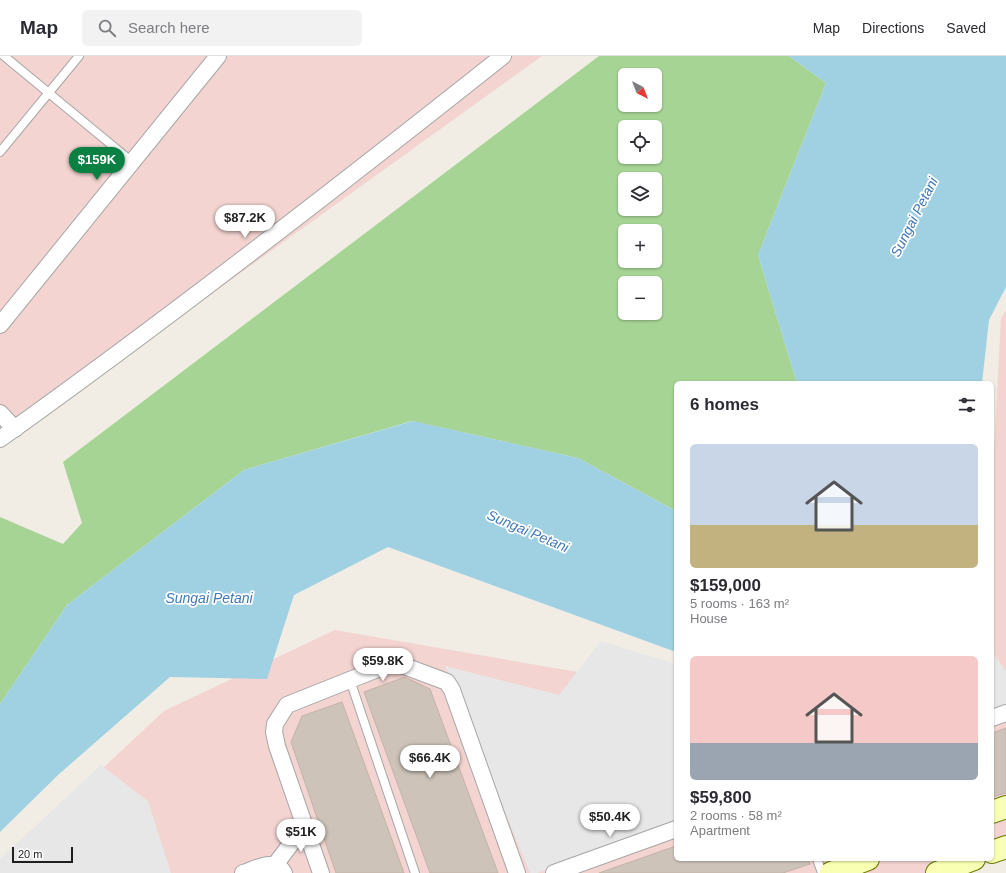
<!DOCTYPE html>
<html lang="en">
<head>
<meta charset="utf-8">
<style>
	:root { --surface:#fff; --page:#f2f2f3; --text:#2b2b33; --muted:#7c7c81; --line:#e1e1e2; --accent:#0b8043 }
	body { margin:0; font-family:Helvetica,sans-serif; background:var(--page); color:var(--text); height:100vh; display:flex; flex-direction:column; font-size:15px; white-space:nowrap }
	* { box-sizing:border-box; margin:0 }
	p { font-size:13px; color:var(--muted) }
	.icon { flex:none; width:22px; height:22px; fill:none; stroke:currentColor; stroke-width:2; stroke-linecap:round; stroke-linejoin:round }
	.map { position:relative; flex:1; overflow:hidden }
	.drawer { position:absolute; left:674px; top:325px; width:320px; height:480px; display:flex; flex-direction:column; background:var(--surface); border-radius:6px; box-shadow:0 1px 3px #0004 }
	.drawer>* { flex:none }
	.needle { width:26px; rotate:138deg }
	.tools { position:absolute; left:618px; top:12px; display:grid; gap:8px }
	.tools a { display:grid; place-items:center; width:44px; height:44px; border-radius:6px; background:var(--surface); box-shadow:0 1px 3px #0004; font-size:20px }
	.scale { position:absolute; left:12px; bottom:10px; width:61px; box-sizing:border-box; padding-left:4px; border:2px solid #1f1f1f; border-top:0; font-size:11px; line-height:14px; white-space:nowrap; color:#1f1f1f; -webkit-text-stroke:3px #fff; paint-order:stroke }
	.price { position:absolute; translate:-50% -34px; padding:0 9px; border-radius:14px; background:#fff; color:#222; font-size:13px; line-height:26px; filter:drop-shadow(0 1px 2px #0008) }
	.price::after { content:''; position:absolute; left:50%; top:24px; width:12px; height:9px; margin-left:-6px; background:inherit; clip-path:polygon(0 0,100% 0,50% 100%) }
	.price.active { background:var(--accent); color:#fff }
	ul { padding:0; list-style:none }
	li { display:grid; align-content:center; gap:8px; height:212px; padding:0 16px }
	li span { display:grid; place-items:center; height:124px; border-radius:6px; color:#555 }
	li>.icon { margin-inline-start:auto }
	span .icon { width:72px; height:72px; fill:#fffc; stroke-width:1 }
	li b { font-size:17px }
	h2 { display:flex; justify-content:space-between; align-items:center; height:48px; padding:0 16px; font-size:17px }
	header { display:flex; align-items:center; gap:24px; box-sizing:border-box; height:56px; padding:0 20px; background:var(--surface); border-bottom:1px solid var(--line) }
	header strong { font-size:19px }
	nav { display:flex; gap:22px; margin-inline-start:auto; font-size:14px }
	.search { width:280px; height:36px; background:var(--page); display:flex; align-items:center; gap:10px; box-sizing:border-box; padding:0 14px; border-radius:6px; color:var(--muted); font-size:15px }
	.map>svg:first-child { display:block }
	.commercial { fill:#f3d4d1 }
	.forest { fill:#a5d494; fill-rule:evenodd }
	.parking { fill:#e7e7e7 }
	.water { fill:#a0d1e2 }
	.building { fill:#cdc3b9; stroke:#c4b3a5 }
	.lines { fill:none; stroke-linecap:round; stroke-linejoin:round }
	.lane-casing { stroke:#a6a6a6; stroke-width:10 }
	.street-casing { stroke:#a6a6a6; stroke-width:18 }
	.secondary-casing { stroke:#6a7b00; stroke-width:24 }
	.lane { stroke:#fff; stroke-width:8 }
	.street { stroke:#fff; stroke-width:16 }
	.secondary { stroke:#f9ffb3; stroke-width:22 }
	.labels { text-anchor:middle; stroke-width:3.5; stroke-linejoin:round; paint-order:stroke }
	.water-label { font-size:14px; font-style:italic; fill:#4179b8; stroke:#fff }
</style>
</head>
<body>
<header>
<strong>Map</strong>
<div class="search"><svg class="icon" aria-label="search" viewBox="0 0 24 24"><circle cx="10" cy="10" r="6"/><path d="M15 15l6 6"/></svg>Search here</div>
<nav><a>Map</a><a>Directions</a><a>Saved</a></nav>
</header>
<div class="map">
<svg width="1006" height="817" viewBox="0 0 1006 817">
	<rect width="100%" height="100%" fill="#f1ede4"/>
	<g class="commercial">
		<path d="M0 0H542L0 390Z"/>
		<path d="M1006 254V794L992 799V432L1001 262Z"/>
		<path d="M335 574 676 633V803H983L946 817H0V808L164 655Z"/>
	</g>
	<path class="forest" d="M599 0H789L826 27 758 199 797 327H676V455L578 402 412 365 244 414 67 549 0 648V461L63 488 82 467 63 406ZM625 19H655V49H625ZM625 71H655V101H625ZM625 123H655V153H625ZM625 175H655V205H625ZM625 227H655V257H625Z"/>
	<g class="parking">
		<path d="M601 585 676 608V768L537 817H530L445 610 559 639Z"/>
		<path d="M992 595 1006 615V653L992 658Z"/>
		<path d="M101 709 148 745 171 817H0V803Z"/>
	</g>
	<g class="water">
		<path d="M789 0H1006V231L989 264 982 327H797L758 199 826 27Z"/>
		<path d="M413 365 578 402 676 455V596L388 491 294 539 267 623 170 621 58 719 0 776V648L67 549 244 414Z"/>
	</g>
	<g class="building">
		<path d="M405 621 430 633 498 817H430L364 636Z"/>
		<path d="M342 646 404 817H336L291 686 302 660Z"/>
		<path d="M1006 672V737L992 741V677Z"/>
		<path d="M676 790V803H808L810 808 783 817H599Z"/>
	</g>
	<g class="lines">
		<defs>
			<g id="lane">
				<path d="M4 0 131 105"/>
				<path d="M0 96 79 0"/>
				<path d="M350 624 415 817"/>
				<path d="M817 803 822 817"/>
			</g>
			<g id="street">
				<path d="M0 269 218 0"/>
				<path d="M0 357 15 373"/>
				<path d="M0 383C171 261 338 131 503 0"/>
				<path d="M992 662 1006 657"/>
				<path d="M275 809 305 769"/>
				<path d="M243 817C256 813 275 801 284 817"/>
				<path d="M321 817 277 690 274 676 275 668 287 649 390 608H399L447 626 452 634 517 817"/>
				<path d="M554 817 676 773"/>
			</g>
			<g id="secondary">
				<path d="M992 756 1006 751"/>
				<path d="M992 796 1006 791"/>
				<path d="M831 817 868 803"/>
				<path d="M937 817 974 803"/>
			</g>
		</defs>
		<use href="#lane" class="lane-casing"/>
		<use href="#street" class="street-casing"/>
		<use href="#secondary" class="secondary-casing"/>
		<use href="#lane" class="lane"/>
		<use href="#street" class="street"/>
		<use href="#secondary" class="secondary"/>
	</g>
	<g class="labels">
		<g class="water-label">
			<text transform="translate(914 161) rotate(-63)" y="5">Sungai Petani</text>
			<text transform="translate(528 475) rotate(23)" y="5">Sungai Petani</text>
			<text x="209" y="547">Sungai Petani</text>
		</g>
	</g>
</svg>
<div class="tools">
<a><svg class="needle" viewBox="-14 -14 28 28"><path d="M0-13l5 13h-10z" fill="#e53935"/><path d="M0 13l5-13h-10z" fill="#7c7c81"/></svg></a>
<a><svg class="icon" aria-label="locate" viewBox="0 0 24 24"><circle cx="12" cy="12" r="6"/><path d="M12 2v4M12 18v4M2 12h4M18 12h4"/></svg></a>
<a><svg class="icon" aria-label="layers" viewBox="0 0 24 24"><path d="M12 4l9 5-9 5-9-5zM3 14l9 5 9-5"/></svg></a>
<a>+</a>
<a>−</a>
</div>
<div class="scale">20 m</div>
<b class="price active" style="left:97px;top:125px">$159K</b>
<b class="price" style="left:245px;top:183px">$87.2K</b>
<b class="price" style="left:383px;top:626px">$59.8K</b>
<b class="price" style="left:430px;top:723px">$66.4K</b>
<b class="price" style="left:610px;top:782px">$50.4K</b>
<b class="price" style="left:301px;top:797px">$51K</b>
<section class="drawer">
<h2>6 homes<svg class="icon" aria-label="filters" viewBox="0 0 24 24"><path d="M4 7h16M4 17h16"/><circle cx="9" cy="7" r="2"/><circle cx="15" cy="17" r="2"/></svg></h2>
<ul>
<li><span style="background:linear-gradient(#c9d6e8 65%,#c2b280 0)"><svg class="icon" aria-label="home" viewBox="0 0 24 24"><path d="M3 11l9-7 9 7M6 9v11h12V9"/></svg></span><div><b>$159,000</b><p>5 rooms · 163 m²</p><p>House</p></div></li>
<li><span style="background:linear-gradient(#f6c9c9 70%,#9aa5b1 0)"><svg class="icon" aria-label="home" viewBox="0 0 24 24"><path d="M3 11l9-7 9 7M6 9v11h12V9"/></svg></span><div><b>$59,800</b><p>2 rooms · 58 m²</p><p>Apartment</p></div></li>
</ul>
</section>
</div>
</body>
</html>
